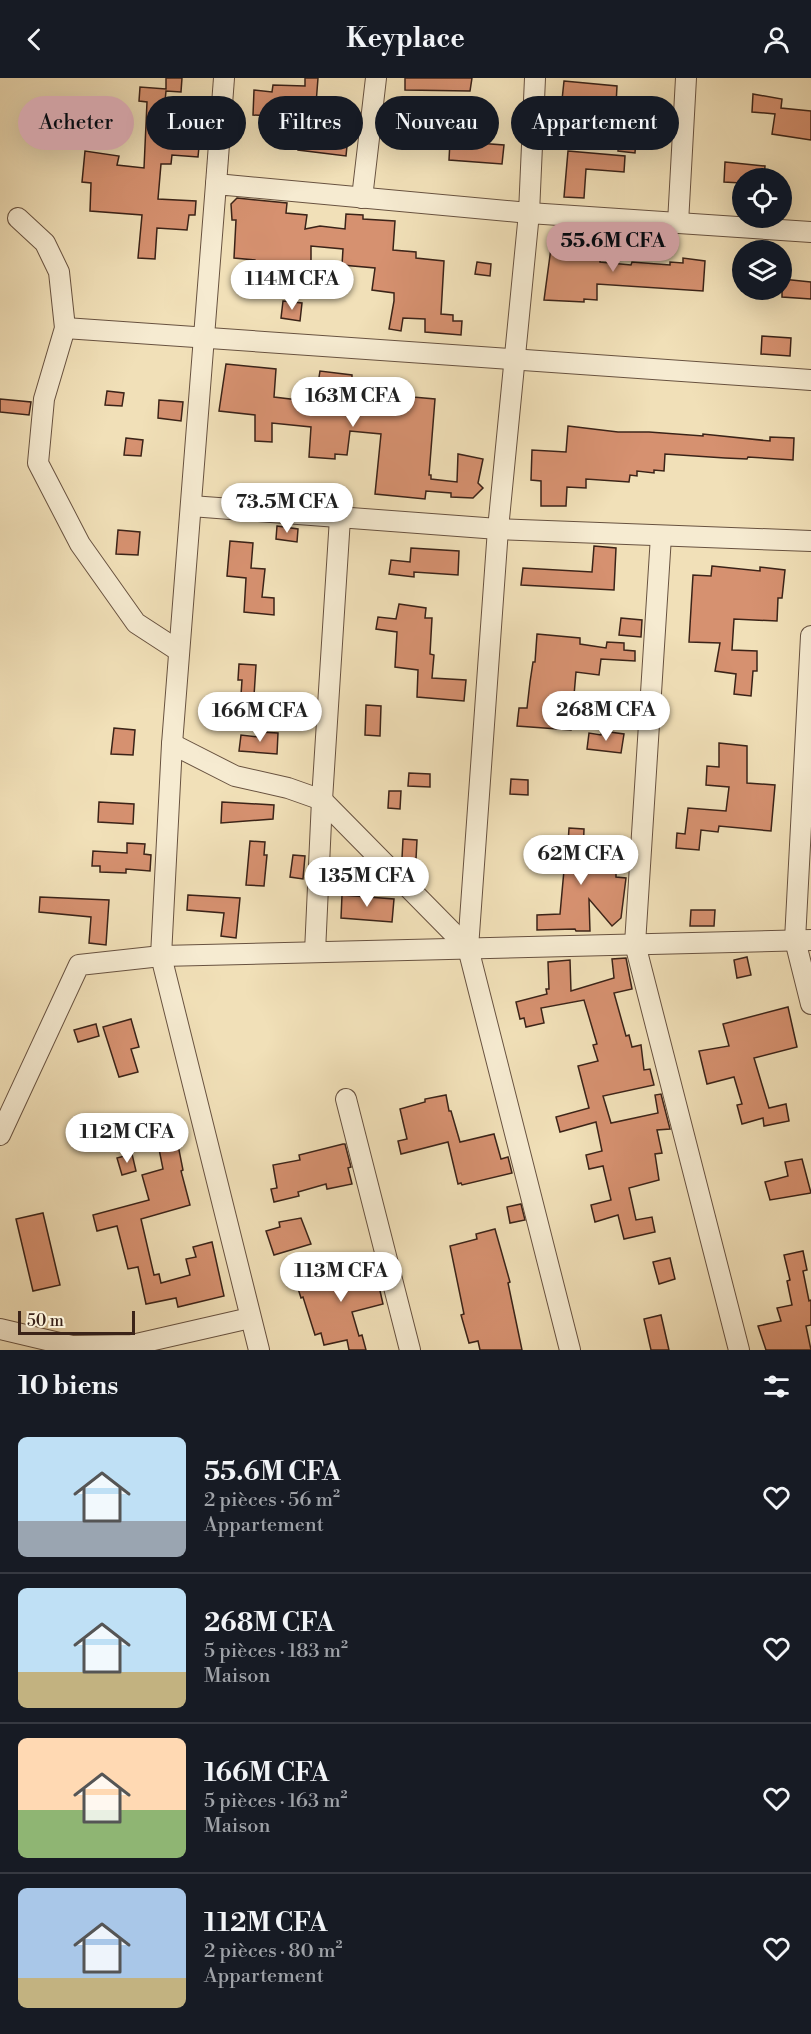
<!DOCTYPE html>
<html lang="fr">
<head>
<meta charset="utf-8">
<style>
	:root { --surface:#171b24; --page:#242831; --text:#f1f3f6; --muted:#9ea1a6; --line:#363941; --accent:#c59692 }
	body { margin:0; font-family:"Libre Bodoni",serif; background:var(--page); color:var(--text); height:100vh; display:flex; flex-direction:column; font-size:22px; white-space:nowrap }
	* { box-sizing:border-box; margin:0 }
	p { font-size:20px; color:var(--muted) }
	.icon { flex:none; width:33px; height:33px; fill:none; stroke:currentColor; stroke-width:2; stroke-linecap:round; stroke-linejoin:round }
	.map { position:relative; height:1272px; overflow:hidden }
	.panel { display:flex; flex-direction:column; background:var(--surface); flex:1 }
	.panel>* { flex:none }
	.top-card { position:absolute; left:18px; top:18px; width:776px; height:54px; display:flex; gap:12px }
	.fabs { position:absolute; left:732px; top:90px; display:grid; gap:12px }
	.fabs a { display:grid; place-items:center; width:60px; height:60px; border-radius:50%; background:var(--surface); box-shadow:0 6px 24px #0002; font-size:30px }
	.scale { position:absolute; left:18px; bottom:15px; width:117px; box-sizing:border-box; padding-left:6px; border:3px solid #3b2318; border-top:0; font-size:16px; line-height:21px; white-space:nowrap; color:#3b2318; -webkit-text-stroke:4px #f6ebd1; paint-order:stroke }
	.price { position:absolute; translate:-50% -51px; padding:0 14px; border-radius:21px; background:#fff; color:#222; font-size:20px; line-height:39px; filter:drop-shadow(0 2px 3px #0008) }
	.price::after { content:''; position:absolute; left:50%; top:36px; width:18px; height:14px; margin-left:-9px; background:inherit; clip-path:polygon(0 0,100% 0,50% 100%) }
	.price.selected { background:var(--accent); color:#111 }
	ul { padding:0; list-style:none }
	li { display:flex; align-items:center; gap:18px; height:150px; padding:0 18px }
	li+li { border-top:2px solid var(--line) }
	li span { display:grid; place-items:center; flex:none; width:168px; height:120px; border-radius:9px; color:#555 }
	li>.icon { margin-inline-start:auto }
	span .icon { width:72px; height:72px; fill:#fffc; stroke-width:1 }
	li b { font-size:26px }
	h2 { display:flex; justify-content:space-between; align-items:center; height:72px; padding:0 18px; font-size:26px }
	.pill { padding:0 21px; border-radius:27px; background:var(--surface); box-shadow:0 6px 24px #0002; font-size:21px; line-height:54px }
	.pill.selected { background:var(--accent); color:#111 }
	header { display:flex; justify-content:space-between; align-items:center; height:78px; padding:0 18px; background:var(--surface); font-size:27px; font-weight:700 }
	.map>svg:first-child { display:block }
	.building { fill:#d69170; stroke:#3b2318; stroke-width:1.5 }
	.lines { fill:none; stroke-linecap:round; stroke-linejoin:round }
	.minor-casing { stroke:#685240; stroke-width:22 }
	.minor { stroke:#f6ebd1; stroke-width:20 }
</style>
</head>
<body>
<header><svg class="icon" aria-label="back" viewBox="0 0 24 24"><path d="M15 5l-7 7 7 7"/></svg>Keyplace<svg class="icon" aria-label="person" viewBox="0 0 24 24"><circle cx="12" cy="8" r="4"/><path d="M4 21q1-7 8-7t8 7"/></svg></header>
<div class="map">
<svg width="811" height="1272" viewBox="0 0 811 1272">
	<rect width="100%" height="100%" fill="#f1e0b8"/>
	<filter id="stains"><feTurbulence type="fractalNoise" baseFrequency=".00333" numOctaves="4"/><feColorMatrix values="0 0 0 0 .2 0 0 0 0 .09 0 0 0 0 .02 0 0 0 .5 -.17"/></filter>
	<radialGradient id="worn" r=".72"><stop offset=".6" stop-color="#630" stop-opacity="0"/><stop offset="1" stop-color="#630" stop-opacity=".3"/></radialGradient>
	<g class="building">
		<path d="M166 0H182L181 14 166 13 163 44 201 48 198 79 172 77 171 86H161L158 121 196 123 195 137H189L187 152 157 150 155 181 138 180 142 137 90 133 91 105 82 104 85 73 119 78 117 87 144 90 147 24 139 23 140 9 166 11Z"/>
		<path d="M305 0H318L316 26 294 23 293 39 253 37 254 12 272 14 273 7 305 8Z"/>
		<path d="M405 0H472L470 13 405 12Z"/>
		<path d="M564 3 617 8 616 27 562 22Z"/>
		<path d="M753 16 782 21 781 30 811 33V62L772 56 775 36 752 34Z"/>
		<path d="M618 28 638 30 635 75 618 73 619 49H616Z"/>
		<path d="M430 45 446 46 445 61 429 60Z"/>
		<path d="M299 53 348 58 346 78 298 72Z"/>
		<path d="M450 63 504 67 502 86 449 82Z"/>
		<path d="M568 73 625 78 624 94 586 91 584 120 564 119Z"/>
		<path d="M725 84 765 88 764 100H741V105L724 104Z"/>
		<path d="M237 120 287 125 286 135 307 137 305 151 320 148 345 151 346 136 363 137V141L395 143 393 172 416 174V180L444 183 441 236 453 237V243H462L461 257 425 254V241L403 240 401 253 389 251 394 223V215L372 212 375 190 342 187 343 171 311 168V184L306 183 304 197 283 194V201L261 199 255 182 234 180 236 142H232L231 126Z"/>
		<path d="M584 151 601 152 600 184 631 187 632 184 670 187V184L683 185V180L705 183 703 213 597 206V222L584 221V224L544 222 551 170 583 177Z"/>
		<path d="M477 184 491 186 490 198 475 196Z"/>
		<path d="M782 201 811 204V221L782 219Z"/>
		<path d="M283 223 302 225 300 243 281 240Z"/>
		<path d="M762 258 791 260 790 278 761 276Z"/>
		<path d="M226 286 276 291 274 319 315 324 320 293 352 297V300L371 302 370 320 402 323V318L435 321 429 397H431V401L457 404 458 376 483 381 478 405 483 410 473 420 451 419V415L426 413 425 421 375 416 381 356 350 353 347 377 335 376V381L309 379 311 349 272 345V364L255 363V337L219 333Z"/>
		<path d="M107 313 124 315 122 328 105 327Z"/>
		<path d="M0 321 31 324 29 337 0 334Z"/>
		<path d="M159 322 183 324 181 343 158 340Z"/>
		<path d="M568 348 618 354H649L703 358V356L770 363V359L794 360 793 382 748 379 747 381 725 380 665 376 664 393 654 392V395L637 393V398L630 397 629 404 586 401V410L567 409 566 428H541V403L531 402 532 372 566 374Z"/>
		<path d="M126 360 143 362 141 378 124 377Z"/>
		<path d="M277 448 298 451 297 464 276 461Z"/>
		<path d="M118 452 140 454 138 477 116 476Z"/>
		<path d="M230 463 253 465 251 490 265 491 262 519 274 520V537L244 534 246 500 227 498Z"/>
		<path d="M594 468 616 470 614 512 521 507 523 490 592 494Z"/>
		<path d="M411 470 459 473 458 497 414 494V499L389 496 391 482 410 484Z"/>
		<path d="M712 488 760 493V489L785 492 782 520H778L777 543 734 541 732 572 757 573V593H753L751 618 734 616 736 596 715 593 720 565 689 564 693 497 711 498Z"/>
		<path d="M399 526 426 530 425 540H432L430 576 434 577 432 600 466 602 464 623 417 619 418 592 395 589 397 554 376 551 378 539 396 541Z"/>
		<path d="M621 540 642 542 641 559 619 557Z"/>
		<path d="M537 556 580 560V566L606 570 607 564 624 565V572L635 573V583L601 581 599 597 576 594 571 652 517 648 519 630H527L530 604 533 584H535Z"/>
		<path d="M239 586 256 587 254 618 241 617 242 602H238Z"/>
		<path d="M366 627 381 628 380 658 365 657Z"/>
		<path d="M114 650 135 652 133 677 111 676Z"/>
		<path d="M602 653 624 656 621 675 587 671 589 655 601 657Z"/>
		<path d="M259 654 278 655 277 676 239 673 241 657 259 659Z"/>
		<path d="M719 665 747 668V705L775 707 771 753 719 748 718 754 701 752 699 772 676 770 677 755 685 756 688 730 726 733 729 709 706 707 707 688 719 689Z"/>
		<path d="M409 695 430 696V709L408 708Z"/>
		<path d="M511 701 528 702V717L510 716Z"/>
		<path d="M389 713H401L400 731 388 730Z"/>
		<path d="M99 724 134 726 133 746 98 744Z"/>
		<path d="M222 724 274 727 273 741 221 745Z"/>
		<path d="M569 750 584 751 583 778 585 779 584 787 616 788V799L626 800 621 840 612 848 589 821 590 853H576L575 851 537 852V837L560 836 564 792 563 789 537 788 538 765 568 766Z"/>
		<path d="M403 761 417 762 416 781 402 780Z"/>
		<path d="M250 763 265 764 264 777H267L264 808 246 807Z"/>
		<path d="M127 765 145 766 144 776 151 777 150 793 126 791V795L100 794V788H92L93 773 127 775Z"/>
		<path d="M293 777 305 778 303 801 290 799Z"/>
		<path d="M188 817 240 820 236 860 221 858 224 835 187 832Z"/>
		<path d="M342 817 394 821 392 844 341 840Z"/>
		<path d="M40 819 109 822 106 867 89 865 91 839 39 834Z"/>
		<path d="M691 832H715L714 848H690Z"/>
		<path d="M747 879 751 897 737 900 734 882Z"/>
		<path d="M626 880 632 911 614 915 626 958 629 957 632 969 641 967 644 992 650 991 654 1007 603 1018 611 1045 658 1035 655 1017 661 1016 670 1051 657 1052 662 1075 655 1076 659 1102 629 1110 636 1142 652 1139 655 1154 624 1161 618 1137 595 1144 591 1127 611 1122 603 1088 589 1091 586 1077 602 1073 596 1044 560 1054 556 1039 589 1030 578 988 598 983 593 967 597 966 584 922 541 930 544 945 526 949 524 940 520 941 516 924 547 916 546 911H549L548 884 570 882 571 913 614 900 612 881Z"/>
		<path d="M788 929 797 969 754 980 769 1030 786 1026 789 1043 764 1048 763 1040 742 1046 737 1027 742 1026 734 999 707 1006 699 973 729 968 723 946Z"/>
		<path d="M131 941 139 969 131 971 138 994 119 999 103 949Z"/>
		<path d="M96 946 99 958 78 964 74 952Z"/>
		<path d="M446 1017 449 1033H451L460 1064 494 1056 501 1081 508 1079 512 1095 462 1107 461 1105 458 1106 448 1064 401 1076 398 1063 407 1061 400 1031 425 1024V1021Z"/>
		<path d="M175 1042 178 1056 176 1057 183 1092 181 1093 190 1127 141 1141 154 1197 159 1196 161 1205 190 1197 186 1181 196 1179 193 1169 212 1164 224 1218 178 1229 176 1220 146 1226 138 1189 128 1191 117 1148 97 1153 93 1137 149 1122 142 1097 163 1091 157 1061 133 1066 130 1052Z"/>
		<path d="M343 1066H345L351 1089 348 1090 352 1106 327 1111 326 1106 298 1114 299 1118 274 1124 271 1111 277 1110 273 1087 300 1082 299 1077Z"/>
		<path d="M132 1076 136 1093 122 1097 117 1080Z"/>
		<path d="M802 1081 811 1115 770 1122 765 1104 788 1098 785 1084Z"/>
		<path d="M521 1126 525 1142 510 1145 507 1129Z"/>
		<path d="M43 1135 60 1207 33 1213 16 1141Z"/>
		<path d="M301 1140 311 1166 274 1177 266 1153 280 1149 279 1144Z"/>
		<path d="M495 1151 510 1204 508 1205 522 1272H480L478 1263 469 1265 461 1237 464 1236 450 1168 477 1161 476 1156Z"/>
		<path d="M803 1173 807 1192 803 1193 809 1223 811 1222V1247L806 1248 811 1272H766L758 1248 781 1243 777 1230 792 1227 787 1203 790 1202 784 1177Z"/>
		<path d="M670 1180 675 1201 659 1206 653 1184Z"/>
		<path d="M373 1182 383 1226 352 1234 359 1258 362 1257 366 1272H349L347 1262 324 1267 321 1255 315 1257 303 1219 301 1220 296 1204 354 1191 353 1187Z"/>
		<path d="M661 1237 669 1272H651L644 1241Z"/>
	</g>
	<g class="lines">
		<defs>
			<g id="minor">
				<path d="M216 106 224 0"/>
				<path d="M362 120 376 0"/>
				<path d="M18 140 45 165 59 194 65 250 44 321 38 385 80 466 136 545 179 573"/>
				<path d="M678 145 686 0"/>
				<path d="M65 250 811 302"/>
				<path d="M191 428 498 451 811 463"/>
				<path d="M661 458 635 866 739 1272"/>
				<path d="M811 558 795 862 811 926"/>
				<path d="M172 666 235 698 288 710 322 722 468 870"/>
				<path d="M315 874 322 722 340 440"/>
				<path d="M346 1021 410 1272"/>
				<path d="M0 1057 79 887 161 878 811 862"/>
				<path d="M0 1251 72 1268 132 1267 250 1240"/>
				<path d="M259 1272 161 878 172 666 216 106 529 135 535 0"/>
				<path d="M570 1272 468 870 498 451 529 135 811 154"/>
			</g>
		</defs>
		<use href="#minor" class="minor-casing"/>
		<use href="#minor" class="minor"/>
	</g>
	<rect width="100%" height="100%" filter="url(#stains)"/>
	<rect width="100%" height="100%" fill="url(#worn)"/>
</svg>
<div class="fabs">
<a><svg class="icon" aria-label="locate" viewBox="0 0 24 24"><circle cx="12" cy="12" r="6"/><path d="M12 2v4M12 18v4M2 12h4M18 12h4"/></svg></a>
<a><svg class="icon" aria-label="layers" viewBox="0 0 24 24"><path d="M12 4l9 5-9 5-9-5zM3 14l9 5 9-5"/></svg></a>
</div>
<div class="scale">50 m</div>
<b class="price selected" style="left:613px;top:195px">55.6M CFA</b>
<b class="price" style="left:292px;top:233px">114M CFA</b>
<b class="price" style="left:353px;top:350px">163M CFA</b>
<b class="price" style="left:287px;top:456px">73.5M CFA</b>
<b class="price" style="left:606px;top:664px">268M CFA</b>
<b class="price" style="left:260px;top:665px">166M CFA</b>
<b class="price" style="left:581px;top:808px">62M CFA</b>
<b class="price" style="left:367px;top:830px">135M CFA</b>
<b class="price" style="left:127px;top:1086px">112M CFA</b>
<b class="price" style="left:341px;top:1225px">113M CFA</b>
<div class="top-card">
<a class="pill selected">Acheter</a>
<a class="pill">Louer</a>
<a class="pill">Filtres</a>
<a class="pill">Nouveau</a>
<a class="pill">Appartement</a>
</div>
</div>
<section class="panel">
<h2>10 biens<svg class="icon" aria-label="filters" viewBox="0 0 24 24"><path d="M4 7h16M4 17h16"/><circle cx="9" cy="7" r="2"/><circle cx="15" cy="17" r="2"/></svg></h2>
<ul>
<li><span style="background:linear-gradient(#bfe0f5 70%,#9aa5b1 0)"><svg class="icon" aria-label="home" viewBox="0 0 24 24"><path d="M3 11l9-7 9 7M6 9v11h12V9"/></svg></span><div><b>55.6M CFA</b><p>2 pièces · 56 m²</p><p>Appartement</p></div><svg class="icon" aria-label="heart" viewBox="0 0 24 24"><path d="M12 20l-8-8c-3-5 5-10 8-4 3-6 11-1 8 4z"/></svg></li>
<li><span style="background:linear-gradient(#bfe0f5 70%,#c2b280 0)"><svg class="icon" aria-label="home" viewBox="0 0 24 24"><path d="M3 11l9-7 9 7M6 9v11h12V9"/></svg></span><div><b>268M CFA</b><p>5 pièces · 183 m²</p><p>Maison</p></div><svg class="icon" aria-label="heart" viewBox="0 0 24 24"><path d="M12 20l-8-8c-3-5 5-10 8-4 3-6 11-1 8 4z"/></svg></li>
<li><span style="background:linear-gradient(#ffd9b3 60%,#8fb573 0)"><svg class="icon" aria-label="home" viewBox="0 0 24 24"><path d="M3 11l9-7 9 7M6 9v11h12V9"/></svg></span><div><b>166M CFA</b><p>5 pièces · 163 m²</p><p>Maison</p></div><svg class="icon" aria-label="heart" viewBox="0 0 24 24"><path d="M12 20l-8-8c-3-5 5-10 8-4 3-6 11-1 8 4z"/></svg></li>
<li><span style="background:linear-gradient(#a9c7e8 75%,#c2b280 0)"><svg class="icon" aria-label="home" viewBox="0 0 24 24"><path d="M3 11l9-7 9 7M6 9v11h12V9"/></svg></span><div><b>112M CFA</b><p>2 pièces · 80 m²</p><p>Appartement</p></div><svg class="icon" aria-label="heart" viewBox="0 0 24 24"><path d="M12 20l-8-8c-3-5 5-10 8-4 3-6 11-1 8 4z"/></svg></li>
</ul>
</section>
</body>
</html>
